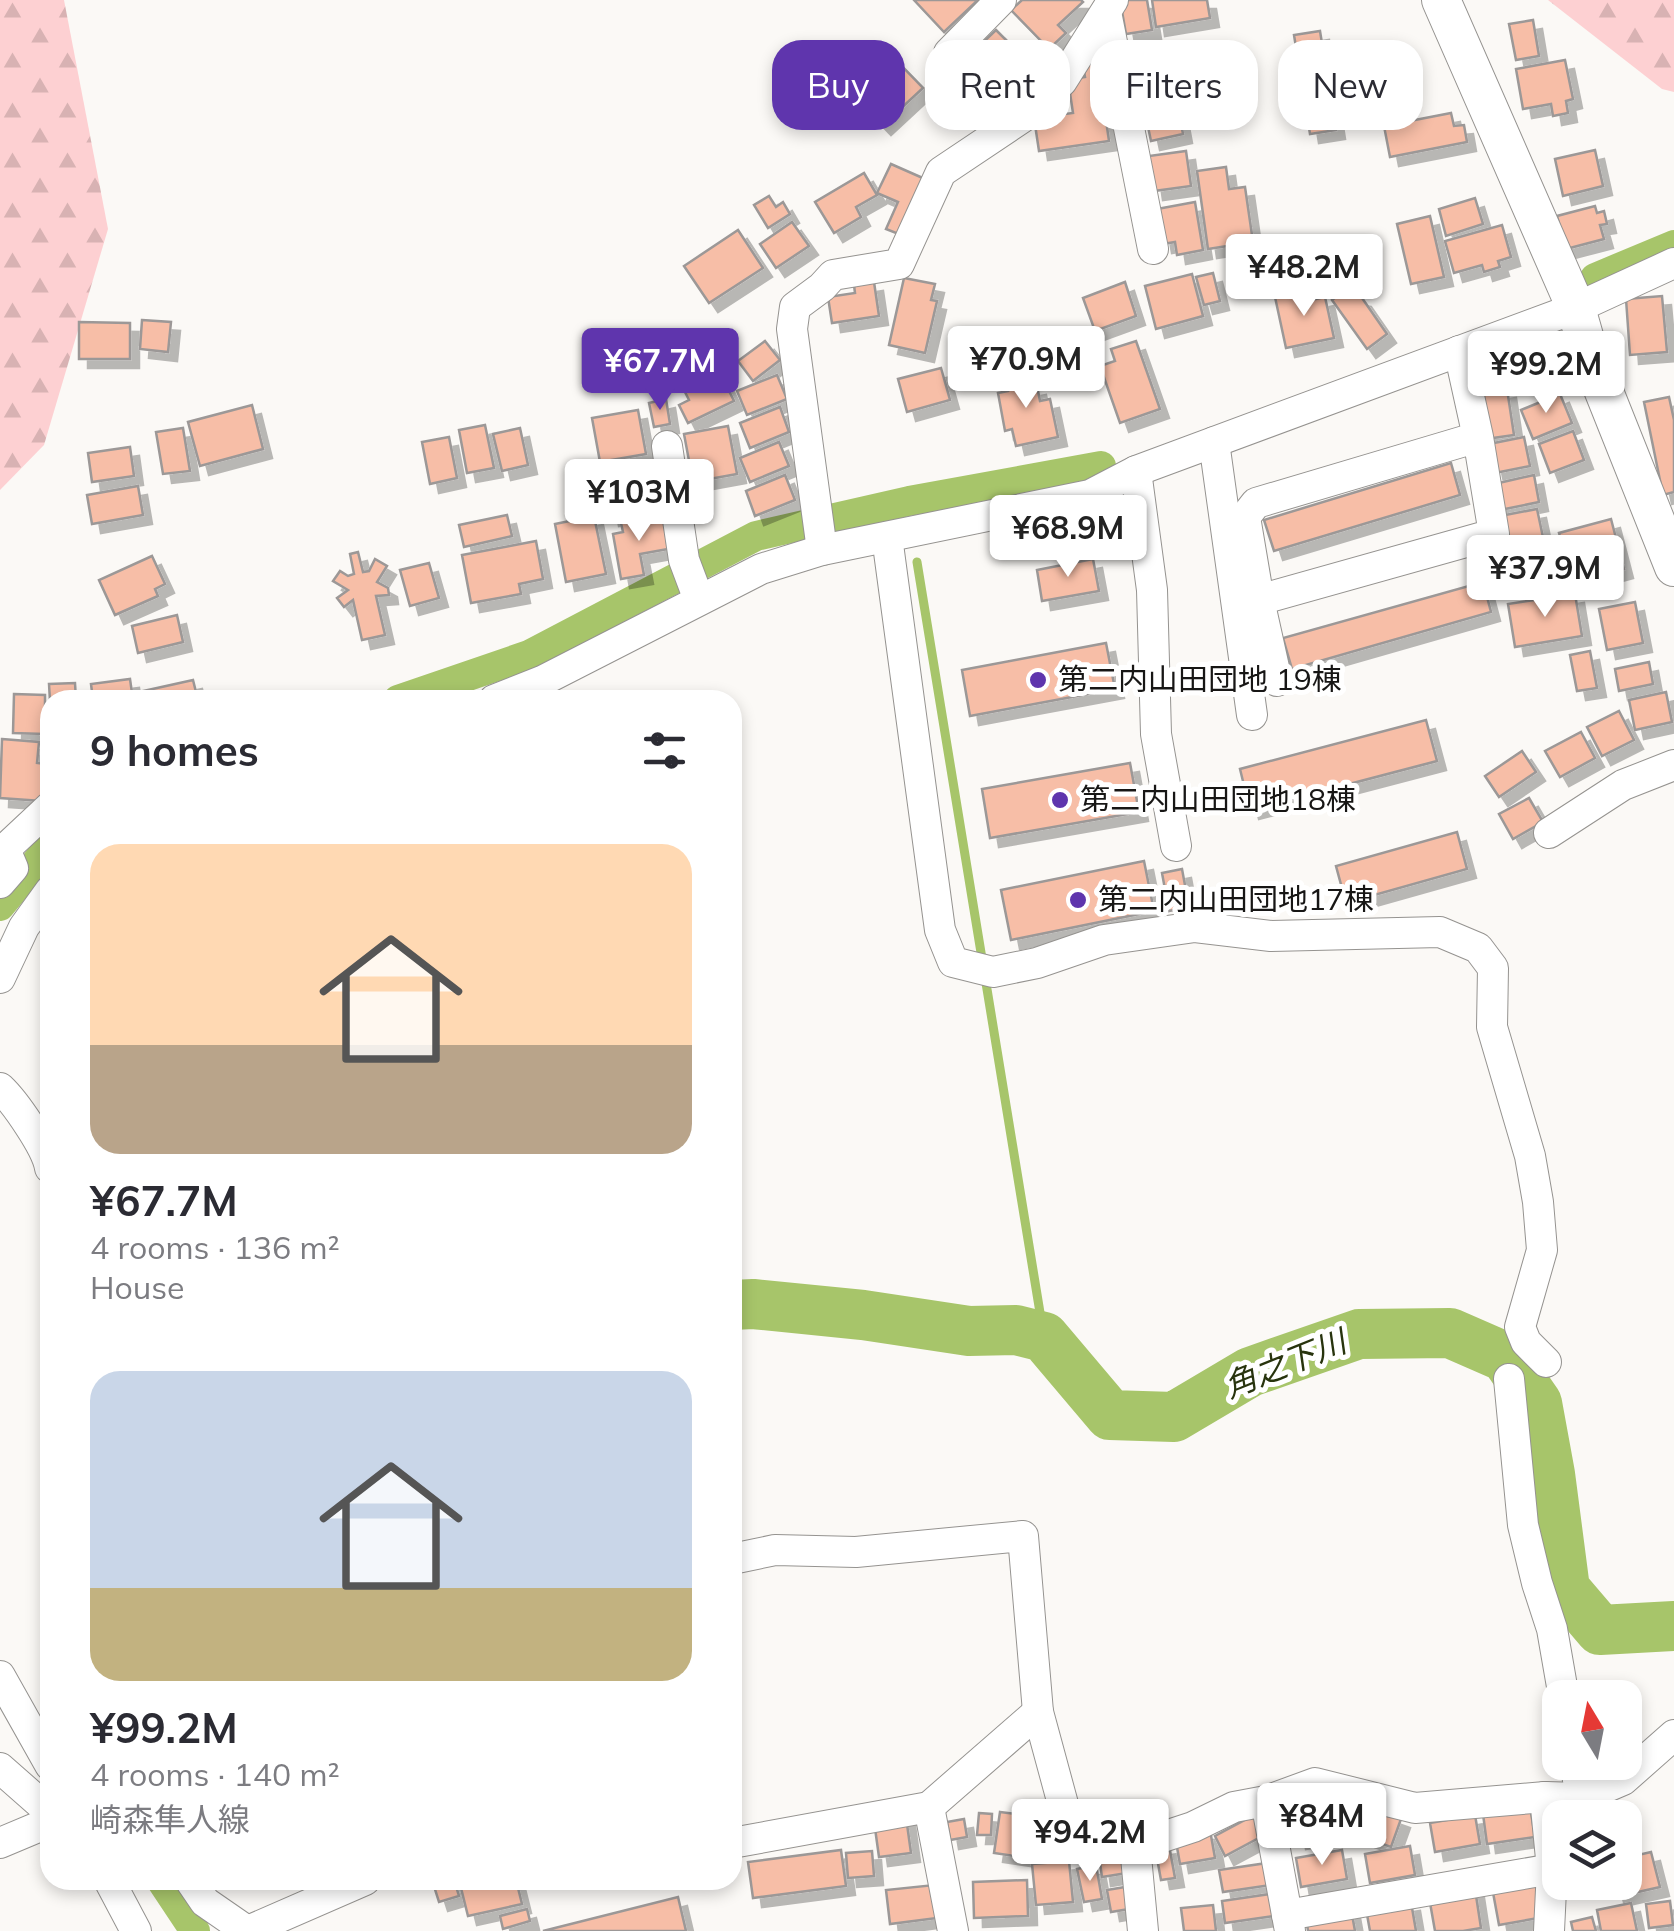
<!DOCTYPE html>
<html lang="en">
<head>
<meta charset="utf-8">
<style>
	:root { --surface:#fff; --page:#f7f7f7; --text:#2b2b33; --muted:#7c7c81; --accent:#5f35ad }
	body { margin:0; font-family:Mulish,"Noto Sans JP",sans-serif; background:var(--page); color:var(--text); height:100vh; display:flex; flex-direction:column; font-size:38px; white-space:nowrap }
	* { box-sizing:border-box; margin:0 }
	p { font-size:32px; color:var(--muted) }
	.icon { flex:none; width:55px; height:55px; fill:none; stroke:currentColor; stroke-width:2; stroke-linecap:round; stroke-linejoin:round }
	.map { position:relative; flex:1; overflow:hidden }
	.sheet { position:absolute; left:40px; top:690px; width:702px; height:1200px; display:flex; flex-direction:column; background:var(--surface); border-radius:30px; box-shadow:0 5px 15px #0003 }
	.sheet>* { flex:none }
	.guide { position:absolute; left:772px; top:40px; width:750px; height:90px; display:flex; gap:20px }
	.needle { width:65px; rotate:350deg }
	.fabs { position:absolute; left:1542px; top:1680px; display:grid; gap:20px }
	.fabs a { display:grid; place-items:center; width:100px; height:100px; border-radius:20px; background:var(--surface); box-shadow:0 5px 15px #0003; font-size:50px }
	.price { position:absolute; translate:-50% -85px; padding:0 22px; border-radius:10px; background:#fff; color:#222; font-size:32px; line-height:65px; filter:drop-shadow(0 2px 5px #0008) }
	.price::after { content:''; position:absolute; left:50%; top:60px; width:30px; height:22px; margin-left:-15px; background:inherit; clip-path:polygon(0 0,100% 0,50% 100%) }
	.price.current { background:var(--accent); color:#fff }
	ul { padding:0; list-style:none }
	li { display:grid; align-content:center; gap:20px; height:530px; padding:0 50px }
	li span { display:grid; place-items:center; height:310px; border-radius:30px; color:#555 }
	li>.icon { margin-inline-start:auto }
	span .icon { width:180px; height:180px; fill:#fffc; stroke-width:1 }
	li b { font-size:42px }
	h2 { display:flex; justify-content:space-between; align-items:center; height:120px; padding:0 50px; font-size:42px }
	.chip { padding:0 35px; border-radius:30px; background:var(--surface); box-shadow:0 5px 15px #0003; font-size:35px; line-height:90px }
	.chip.current { background:var(--accent); color:#fff }
	.map>svg:first-child { display:block }
	.forest { fill:url(#forest-firs) }
	.lines { fill:none; stroke-linecap:round; stroke-linejoin:round }
	.stream { stroke:#a7c56a; stroke-width:9 }
	.canal { stroke:#a7c56a; stroke-width:30 }
	.river { stroke:#a7c56a; stroke-width:50 }
	.building { fill:#f7bea7; stroke:#9c9897; stroke-width:2.5; filter:url(#shadow) }
	.minor-casing { stroke:#959390; stroke-width:32 }
	.major-casing { stroke:#959390; stroke-width:40 }
	.minor { stroke:#fff; stroke-width:30 }
	.major { stroke:#fff; stroke-width:38 }
	.poi-dot { fill:#5f35ad; stroke:#fff; stroke-width:4 }
	.labels { text-anchor:middle; stroke-width:10; stroke-linejoin:round; paint-order:stroke }
	.poi-label { font-size:30px; fill:#171615; stroke:#fff; text-anchor:start }
	.water-label { font-size:32px; font-style:italic; fill:#28340e; stroke:#fff }
</style>
</head>
<body>
<div class="map">
<svg width="1674" height="1931" viewBox="0 0 1674 1931">
	<defs>
		<pattern id="forest-firs" width="22" height="20" patternUnits="userSpaceOnUse" patternTransform="scale(2.5)"><rect width="22" height="20" fill="#fdd0d2"/><path d="M5 1l3.5 6h-7zM16 11l3.5 6h-7z" fill="#d8b2b3"/></pattern>
		<filter id="shadow"><feDropShadow dx="9" dy="9" stdDeviation="0" flood-color="#0004"/></filter>
	</defs>
	<rect width="100%" height="100%" fill="#fbf9f6"/>
	<g class="forest">
		<path d="M0 0H64L108 229 44 445 0 490Z"/>
		<path d="M1548 0H1674V92L1662 89Z"/>
	</g>
	<g class="lines">
		<g class="stream">
			<path d="M909 501V510"/>
			<path d="M917 562 1044 1337"/>
		</g>
		<g class="canal">
			<path d="M1595 278 1674 245"/>
			<path d="M398 700 529 655 756 536 909 501 1101 466"/>
			<path d="M0 906 50 846"/>
			<path d="M161 1880 195 1931"/>
		</g>
		<path class="river" d="M732 1305 753 1304 863 1315 969 1331 1016 1330 1044 1337 1110 1415 1174 1417 1250 1372 1359 1334 1450 1333 1505 1357 1537 1403 1550 1474 1565 1589 1600 1630 1674 1626"/>
	</g>
	<g class="building">
		<path d="M914 0H978L944 32Z"/>
		<path d="M1022 0H1081L1083 2 1058 25 1066 33 1049 49 1011 10Z"/>
		<path d="M1120 0H1147L1152 30 1126 34Z"/>
		<path d="M1152 0H1207L1210 18 1156 27Z"/>
		<path d="M1533 20 1539 56 1516 60 1509 24Z"/>
		<path d="M996 30 1031 65 987 108 952 72Z"/>
		<path d="M1320 31 1336 130 1310 134 1294 35Z"/>
		<path d="M1210 50 1216 83 1169 91 1163 58Z"/>
		<path d="M892 56 923 88 882 126 865 108 889 85 876 72Z"/>
		<path d="M1097 58 1109 141 1039 151 1034 118 1073 113 1068 80 1085 77 1082 59Z"/>
		<path d="M1565 60 1573 99 1566 101 1568 113 1553 116 1551 104 1523 109 1516 69Z"/>
		<path d="M958 83 976 104 959 118 941 98Z"/>
		<path d="M1176 97 1183 134 1151 141 1143 103Z"/>
		<path d="M1451 113 1454 126 1464 125 1467 142 1390 157 1384 126Z"/>
		<path d="M1595 150 1603 186 1563 196 1555 159Z"/>
		<path d="M1186 151 1191 186 1154 191 1149 156Z"/>
		<path d="M891 164 925 179 901 235 886 229 898 202 877 193Z"/>
		<path d="M1226 167 1229 189 1245 187 1253 242 1208 249 1197 171Z"/>
		<path d="M864 173 877 195 856 207 861 217 834 233 815 202Z"/>
		<path d="M769 196 776 207 783 202 790 214 768 228 754 205Z"/>
		<path d="M1475 198 1483 224 1446 236 1439 209Z"/>
		<path d="M1195 202 1203 250 1177 255 1175 242 1163 244 1157 209Z"/>
		<path d="M1595 206 1597 213 1604 211 1607 224 1600 225 1604 239 1566 249 1557 216Z"/>
		<path d="M1430 216 1444 277 1411 284 1397 224Z"/>
		<path d="M792 222 809 246 776 268 760 244Z"/>
		<path d="M1502 225 1511 257 1498 261 1500 267 1484 272 1482 265 1454 273 1445 241Z"/>
		<path d="M738 230 763 268 709 303 684 266Z"/>
		<path d="M1213 273 1220 301 1204 305 1196 277Z"/>
		<path d="M1192 274 1203 316 1156 329 1145 286Z"/>
		<path d="M904 278 935 284 931 300 937 301 925 353 889 345Z"/>
		<path d="M874 282 879 316 832 323 828 297 855 293 854 285Z"/>
		<path d="M1125 282 1136 316 1095 331 1083 298Z"/>
		<path d="M1305 291 1307 301 1325 297 1334 338 1286 348 1275 297Z"/>
		<path d="M1339 295 1362 298 1387 334 1367 349 1332 300Z"/>
		<path d="M1662 296 1667 352 1630 355 1626 299Z"/>
		<path d="M142 320 171 322 168 352 140 349Z"/>
		<path d="M79 322 130 323V359H79Z"/>
		<path d="M765 341 780 360 753 381 738 361Z"/>
		<path d="M1136 341 1160 409 1120 423 1100 366 1115 361 1111 349Z"/>
		<path d="M941 368 950 400 907 412 898 379Z"/>
		<path d="M1022 368 1026 388 1037 386 1040 401 1050 399 1058 437 1016 446 1012 429 1005 431 998 393 1008 391 1004 372Z"/>
		<path d="M721 375 734 401 688 423 679 405 689 400 685 392Z"/>
		<path d="M777 375 787 399 747 415 737 391Z"/>
		<path d="M1507 389 1514 435 1486 439 1480 393Z"/>
		<path d="M1560 394 1572 423 1533 439 1521 410Z"/>
		<path d="M1669 397 1674 420V492L1663 495 1644 402Z"/>
		<path d="M666 399 670 424 654 427 649 403Z"/>
		<path d="M252 405 263 449 200 466 188 422Z"/>
		<path d="M780 407 789 432 750 448 740 423Z"/>
		<path d="M638 410 646 454 600 462 592 418Z"/>
		<path d="M485 425 494 468 467 473 459 430Z"/>
		<path d="M728 426 737 474 693 482 684 434Z"/>
		<path d="M183 428 190 471 163 474 156 432Z"/>
		<path d="M520 428 528 465 502 471 493 434Z"/>
		<path d="M1573 431 1584 460 1550 473 1539 444Z"/>
		<path d="M449 437 457 478 430 484 422 442Z"/>
		<path d="M1524 437 1530 466 1495 473 1489 444Z"/>
		<path d="M779 442 789 466 750 482 740 458Z"/>
		<path d="M130 447 134 476 92 482 88 453Z"/>
		<path d="M1451 463 1460 495 1274 551 1264 520Z"/>
		<path d="M650 469 658 509 610 517 603 478Z"/>
		<path d="M785 475 795 500 755 516 746 491Z"/>
		<path d="M1534 475 1539 502 1495 511 1490 485Z"/>
		<path d="M138 486 143 515 92 524 87 495Z"/>
		<path d="M1537 509 1544 542 1502 550 1495 517Z"/>
		<path d="M507 515 512 536 464 547 459 525Z"/>
		<path d="M594 516 606 574 566 582 555 524Z"/>
		<path d="M663 516 668 549 640 554 644 575 621 579 613 534 623 532 621 523Z"/>
		<path d="M1611 519 1624 569 1573 583 1559 533Z"/>
		<path d="M536 541 543 579 519 584 521 594 471 603 462 555Z"/>
		<path d="M1546 551 1551 582 1508 589 1503 558Z"/>
		<path d="M358 552 363 572 369 571 375 559 387 566 377 582 388 588 389 595 376 596 385 635 362 640 353 600 344 607 337 598 348 590 333 581 340 571 348 576 354 574 350 554Z"/>
		<path d="M152 556 165 584 155 589 158 596 115 615 99 580Z"/>
		<path d="M1093 559 1099 591 1042 601 1037 570Z"/>
		<path d="M429 563 439 598 410 606 400 570Z"/>
		<path d="M1483 582 1491 612 1292 669 1283 638Z"/>
		<path d="M1575 594 1582 636 1515 647 1508 604Z"/>
		<path d="M1635 602 1643 643 1607 650 1599 609Z"/>
		<path d="M177 615 183 642 138 653 132 626Z"/>
		<path d="M1106 643 1115 689 970 716 962 670Z"/>
		<path d="M1590 651 1597 688 1577 691 1570 655Z"/>
		<path d="M1649 662 1653 684 1619 691 1615 669Z"/>
		<path d="M130 679 133 700H93L91 684Z"/>
		<path d="M193 680 198 700H141L139 692Z"/>
		<path d="M75 683 76 700 50 701 49 684Z"/>
		<path d="M1666 692 1672 722 1635 730 1629 700Z"/>
		<path d="M14 694 45 695V734L13 733Z"/>
		<path d="M1619 711 1634 740 1602 756 1587 727Z"/>
		<path d="M1426 720 1437 761 1250 810 1240 769Z"/>
		<path d="M1581 732 1595 758 1560 777 1545 751Z"/>
		<path d="M2 739 39 742 37 763 46 764 42 801 0 798Z"/>
		<path d="M1522 751 1536 772 1499 797 1485 776Z"/>
		<path d="M1130 763 1139 812 990 838 982 789Z"/>
		<path d="M1529 798 1543 822 1513 839 1499 814Z"/>
		<path d="M1457 832 1467 869 1346 903 1336 866Z"/>
		<path d="M1144 861 1154 911 1011 940 1001 890Z"/>
		<path d="M1182 869 1189 907 1169 911 1162 873Z"/>
		<path d="M1613 1799 1618 1818H1571L1569 1810Z"/>
		<path d="M1337 1803 1343 1832 1297 1840 1292 1811Z"/>
		<path d="M1358 1804 1401 1819 1391 1847 1348 1832Z"/>
		<path d="M1530 1807 1535 1837 1487 1844 1483 1814Z"/>
		<path d="M1000 1812 1048 1818 1042 1860 994 1853Z"/>
		<path d="M979 1813 992 1814 991 1835H977Z"/>
		<path d="M1258 1813 1268 1833 1225 1856 1215 1836Z"/>
		<path d="M1475 1815 1480 1844 1435 1852 1430 1823Z"/>
		<path d="M906 1817 911 1853 879 1857 874 1821Z"/>
		<path d="M964 1819 967 1837 950 1840 947 1822Z"/>
		<path d="M1210 1830 1215 1858 1180 1864 1175 1836Z"/>
		<path d="M1123 1845 1127 1873 1102 1877 1098 1849Z"/>
		<path d="M1169 1845 1175 1878 1161 1880 1155 1847Z"/>
		<path d="M1410 1846 1415 1875 1370 1883 1365 1854Z"/>
		<path d="M841 1850 846 1886 753 1898 748 1862Z"/>
		<path d="M1342 1850 1347 1879 1301 1887 1296 1858Z"/>
		<path d="M872 1851 874 1876 848 1878 846 1853Z"/>
		<path d="M1651 1852 1660 1887 1616 1897 1612 1882H1625V1858Z"/>
		<path d="M1069 1861 1073 1902 1036 1905 1032 1864Z"/>
		<path d="M1267 1863 1271 1885 1223 1892 1219 1870Z"/>
		<path d="M1096 1865 1102 1899 1084 1902 1077 1869Z"/>
		<path d="M1538 1879 1544 1917 1499 1925 1492 1887Z"/>
		<path d="M432 1880H454L459 1896 439 1902Z"/>
		<path d="M459 1880H516L522 1904 468 1916Z"/>
		<path d="M1027 1880 1028 1916 974 1918 973 1882Z"/>
		<path d="M934 1885 937 1918 890 1924 886 1890Z"/>
		<path d="M1131 1886 1135 1908 1111 1912 1107 1890Z"/>
		<path d="M1475 1889 1481 1928 1463 1931H1435L1429 1897Z"/>
		<path d="M1270 1894 1273 1916 1225 1923 1222 1901Z"/>
		<path d="M678 1897 686 1931H543Z"/>
		<path d="M1670 1901 1673 1925 1649 1928 1646 1904Z"/>
		<path d="M1411 1902 1416 1931H1370L1366 1909Z"/>
		<path d="M1631 1903 1637 1931H1601L1597 1910Z"/>
		<path d="M1213 1905 1216 1931H1184L1181 1908Z"/>
		<path d="M527 1909 530 1921 503 1929 500 1916Z"/>
		<path d="M1351 1909 1355 1931H1308L1306 1917Z"/>
		<path d="M1592 1917 1596 1931H1573L1571 1922Z"/>
	</g>
	<g class="lines">
		<defs>
			<g id="minor">
				<path d="M1106 12 1153 249"/>
				<path d="M949 53 1001 0"/>
				<path d="M1459 351 1478 437 1494 534 1259 600 1245 517 1256 503 1478 437"/>
				<path d="M1214 442 1252 715"/>
				<path d="M667 446 684 560 699 600"/>
				<path d="M1136 471 1152 590 1156 734 1176 846"/>
				<path d="M887 537 940 930 953 962 993 972 1037 963 1104 940 1195 927 1271 936 1440 932 1478 948 1493 968 1492 1027 1530 1156 1538 1202 1542 1250 1520 1327 1526 1342 1546 1362"/>
				<path d="M822 550 792 329 795 307 822 287 833 275 899 264 941 172 1026 115 1062 81 1113 0"/>
				<path d="M1259 600 1277 681"/>
				<path d="M494 700 542 681 761 569 822 550 1090 495 1136 471 1576 308 1674 263"/>
				<path d="M1549 833 1623 785 1674 765"/>
				<path d="M0 883 13 868 5 849 50 807"/>
				<path d="M0 978 24 927 50 891"/>
				<path d="M0 1088C15 1102 47 1148 50 1168"/>
				<path d="M1509 1379 1523 1525 1537 1583 1552 1629 1564 1698"/>
				<path d="M732 1559 775 1550 856 1552 1023 1536 1038 1712 1067 1819 1103 1839 1135 1846 1193 1827 1234 1807 1266 1801 1315 1783 1415 1808 1545 1797 1581 1798 1623 1780 1674 1735"/>
				<path d="M0 1676 50 1765"/>
				<path d="M1575 1762 1581 1798"/>
				<path d="M0 1768 50 1812"/>
				<path d="M1545 1797 1552 1869 1549 1931"/>
				<path d="M1266 1801 1290 1931"/>
				<path d="M929 1807 1038 1712"/>
				<path d="M0 1843 50 1822"/>
				<path d="M732 1843 929 1807 953 1931"/>
				<path d="M1135 1846 1143 1931"/>
				<path d="M109 1880 136 1931"/>
				<path d="M190 1880 205 1902 247 1931"/>
				<path d="M1287 1915 1552 1869"/>
				<path d="M248 1931 365 1880"/>
			</g>
			<path id="major" d="M1441 0 1576 308 1589 354 1674 567"/>
		</defs>
		<use href="#minor" class="minor-casing"/>
		<use href="#major" class="major-casing"/>
		<use href="#minor" class="minor"/>
		<use href="#major" class="major"/>
	</g>
	<g class="poi-dot">
		<circle cx="1038" cy="680" r="10"/>
		<circle cx="1060" cy="800" r="10"/>
		<circle cx="1078" cy="900" r="10"/>
	</g>
	<g class="labels">
		<g class="poi-label">
			<text x="1058" y="690">第二内山田団地 19棟</text>
			<text x="1080" y="810">第二内山田団地18棟</text>
			<text x="1098" y="910">第二内山田団地17棟</text>
		</g>
		<g class="water-label">
			<text transform="translate(1285 1364) rotate(-22)" y="11">角之下川</text>
		</g>
	</g>
</svg>
<div class="fabs">
<a><svg class="needle" viewBox="-14 -14 28 28"><path d="M0-13l5 13h-10z" fill="#e53935"/><path d="M0 13l5-13h-10z" fill="#7c7c81"/></svg></a>
<a><svg class="icon" aria-label="layers" viewBox="0 0 24 24"><path d="M12 4l9 5-9 5-9-5zM3 14l9 5 9-5"/></svg></a>
</div>
<b class="price" style="left:1304px;top:319px">¥48.2M</b>
<b class="price" style="left:1026px;top:411px">¥70.9M</b>
<b class="price current" style="left:660px;top:413px">¥67.7M</b>
<b class="price" style="left:1546px;top:416px">¥99.2M</b>
<b class="price" style="left:639px;top:544px">¥103M</b>
<b class="price" style="left:1068px;top:580px">¥68.9M</b>
<b class="price" style="left:1545px;top:620px">¥37.9M</b>
<b class="price" style="left:1322px;top:1868px">¥84M</b>
<b class="price" style="left:1090px;top:1884px">¥94.2M</b>
<div class="guide">
<a class="chip current">Buy</a>
<a class="chip">Rent</a>
<a class="chip">Filters</a>
<a class="chip">New</a>
</div>
<section class="sheet">
<h2>9 homes<svg class="icon" aria-label="filters" viewBox="0 0 24 24"><path d="M4 7h16M4 17h16"/><circle cx="9" cy="7" r="2"/><circle cx="15" cy="17" r="2"/></svg></h2>
<ul>
<li><span style="background:linear-gradient(#ffd9b3 65%,#b9a48a 0)"><svg class="icon" aria-label="home" viewBox="0 0 24 24"><path d="M3 11l9-7 9 7M6 9v11h12V9"/></svg></span><div><b>¥67.7M</b><p>4 rooms · 136 m²</p><p>House</p></div></li>
<li><span style="background:linear-gradient(#c9d6e8 70%,#c2b280 0)"><svg class="icon" aria-label="home" viewBox="0 0 24 24"><path d="M3 11l9-7 9 7M6 9v11h12V9"/></svg></span><div><b>¥99.2M</b><p>4 rooms · 140 m²</p><p>崎森隼人線</p></div></li>
</ul>
</section>
</div>
</body>
</html>
